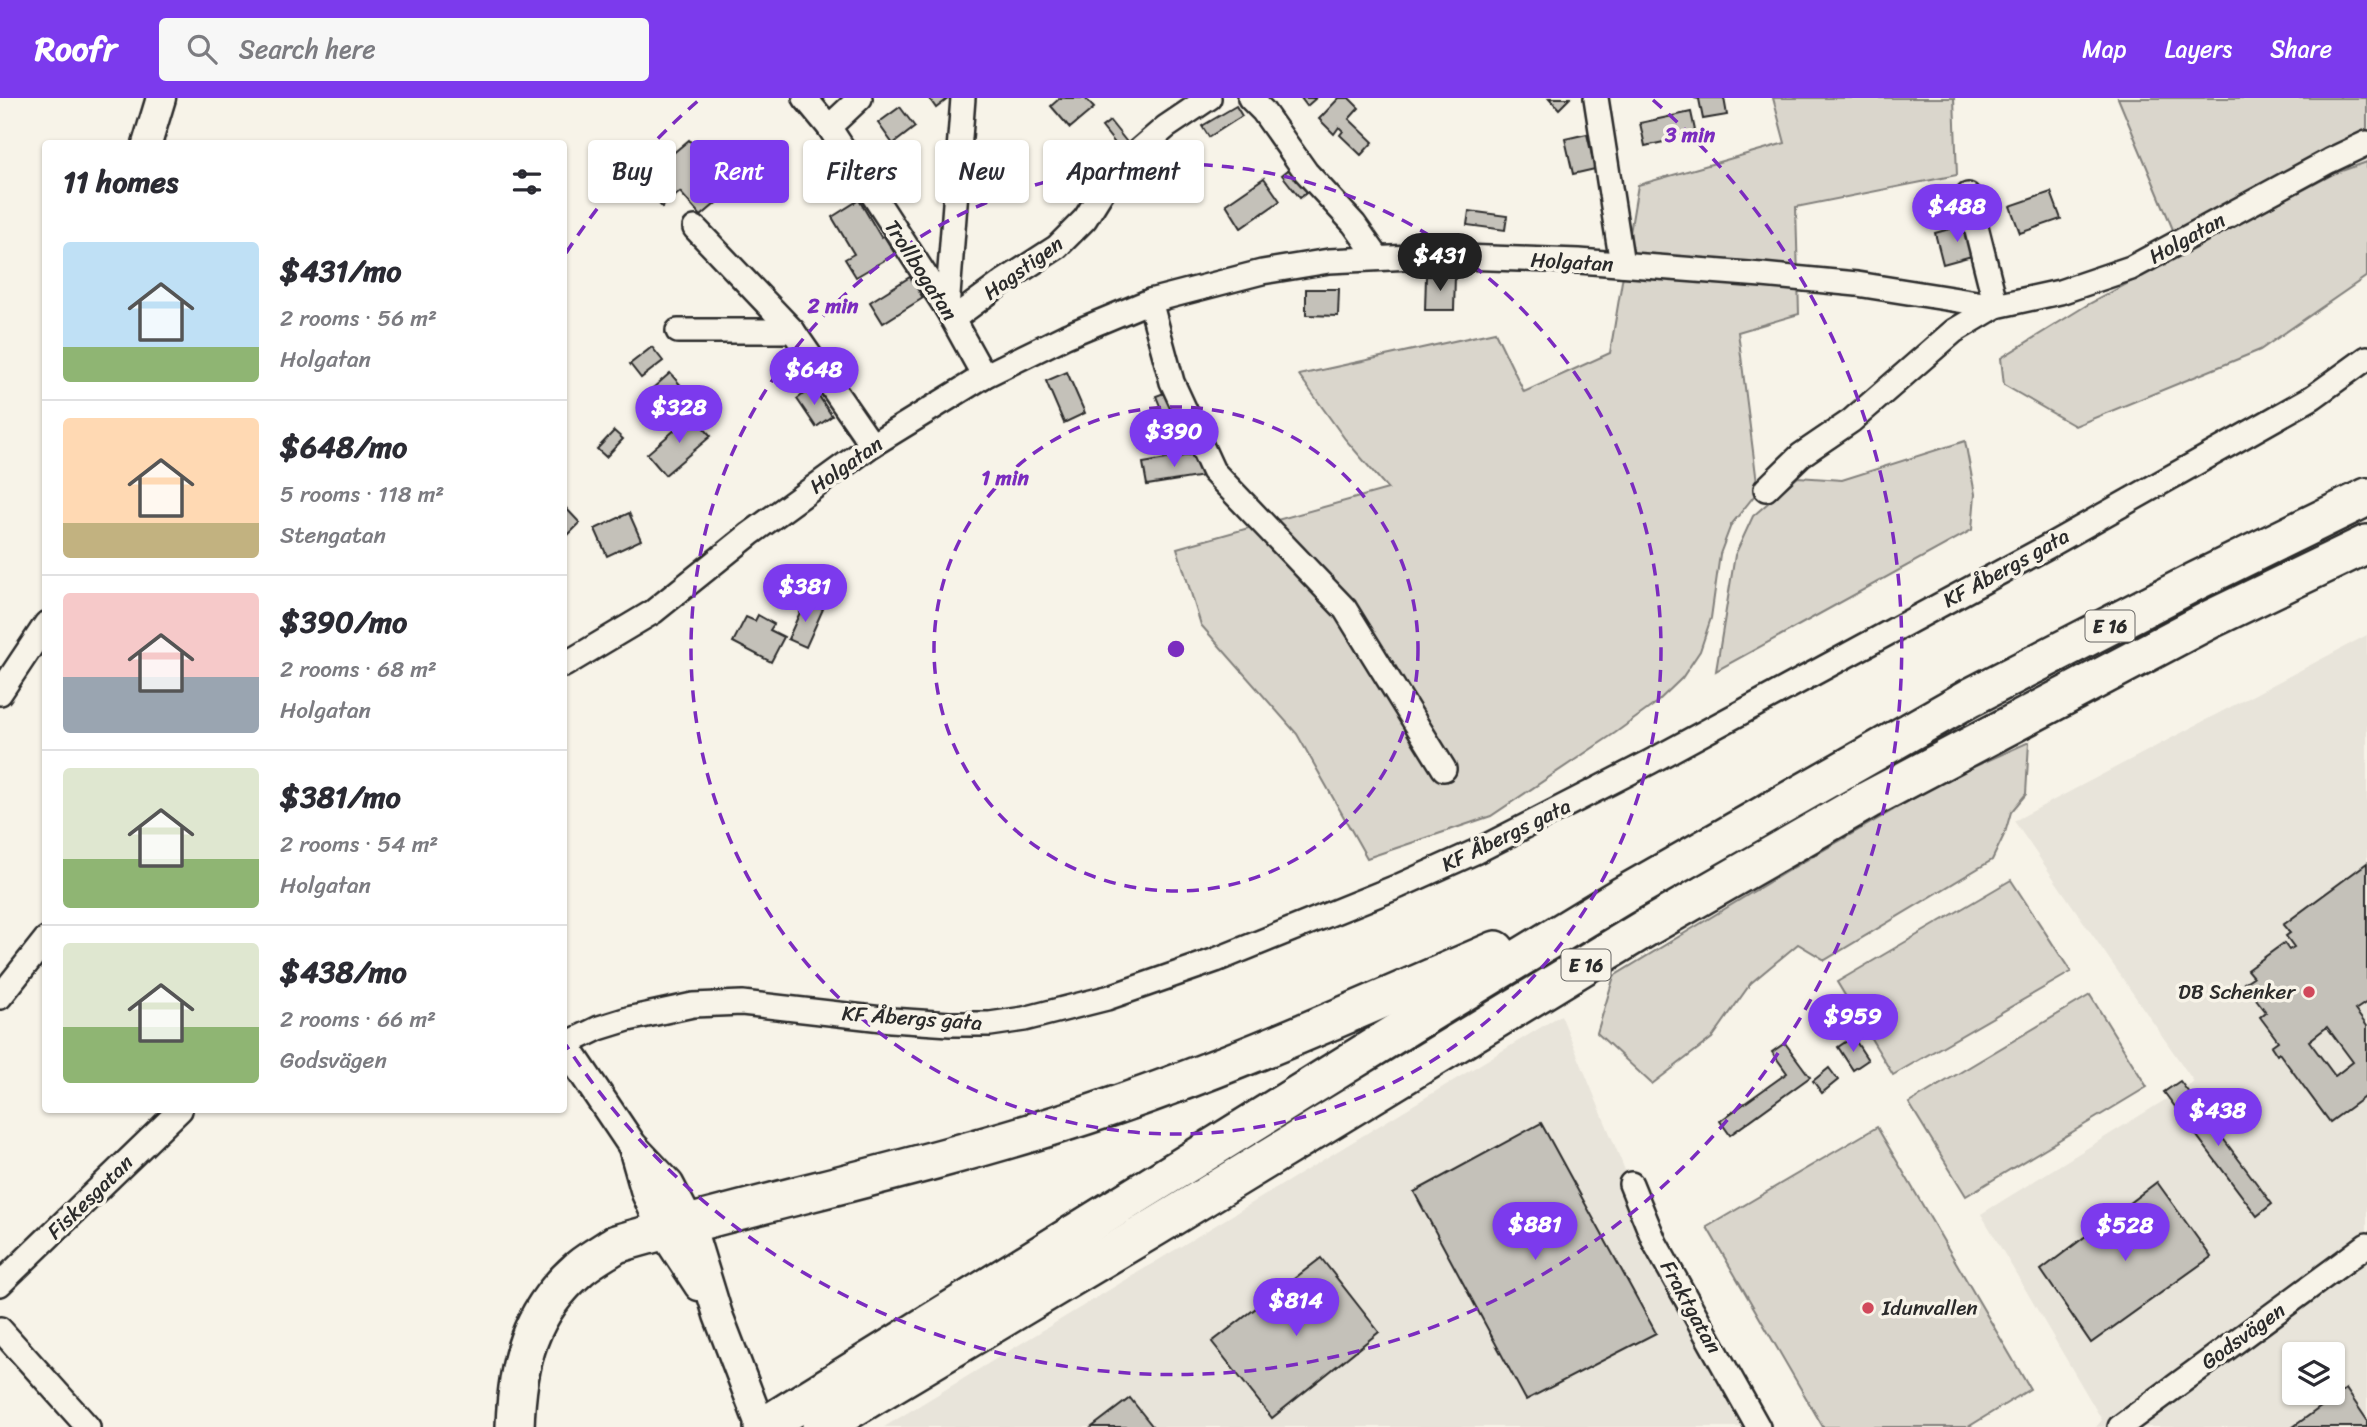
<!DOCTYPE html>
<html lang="en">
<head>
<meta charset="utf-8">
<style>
	:root { --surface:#fff; --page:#f7f7f7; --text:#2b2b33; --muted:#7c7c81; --line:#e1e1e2; --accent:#7c3aed }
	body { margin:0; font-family:Sriracha,sans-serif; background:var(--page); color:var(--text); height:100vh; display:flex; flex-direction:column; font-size:26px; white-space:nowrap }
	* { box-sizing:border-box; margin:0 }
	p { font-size:23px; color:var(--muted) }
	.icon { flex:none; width:38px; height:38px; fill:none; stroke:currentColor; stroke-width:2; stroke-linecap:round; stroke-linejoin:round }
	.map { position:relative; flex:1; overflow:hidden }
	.panel { position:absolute; left:42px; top:42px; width:525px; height:973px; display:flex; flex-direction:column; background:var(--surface); border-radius:7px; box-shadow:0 2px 5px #0004 }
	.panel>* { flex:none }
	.hud { position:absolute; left:588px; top:42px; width:665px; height:63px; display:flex; gap:14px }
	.controls { position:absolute; left:2282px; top:1244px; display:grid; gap:14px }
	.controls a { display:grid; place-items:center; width:63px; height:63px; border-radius:7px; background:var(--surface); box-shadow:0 2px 5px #0004; font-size:35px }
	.price { position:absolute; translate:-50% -60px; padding:0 16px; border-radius:24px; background:var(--accent); color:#fff; font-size:23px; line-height:46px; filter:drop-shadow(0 2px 4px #0008) }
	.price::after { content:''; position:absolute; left:50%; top:42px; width:21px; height:16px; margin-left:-10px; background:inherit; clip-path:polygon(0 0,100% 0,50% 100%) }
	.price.on { background:#222; color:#fff }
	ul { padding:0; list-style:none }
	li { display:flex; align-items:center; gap:21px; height:175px; padding:0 21px }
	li+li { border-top:2px solid var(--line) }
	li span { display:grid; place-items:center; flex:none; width:196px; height:140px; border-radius:7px; color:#555 }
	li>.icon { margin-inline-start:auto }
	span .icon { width:84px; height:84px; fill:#fffc; stroke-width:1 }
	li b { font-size:30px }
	h2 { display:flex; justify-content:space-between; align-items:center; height:84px; padding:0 21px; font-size:30px }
	.chip { padding:0 24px; border-radius:7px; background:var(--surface); box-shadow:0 2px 5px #0004; font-size:24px; line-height:63px }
	.chip.on { background:var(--accent); color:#fff }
	header { display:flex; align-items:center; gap:42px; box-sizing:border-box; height:98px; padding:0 35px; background:var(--accent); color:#fff }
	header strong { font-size:33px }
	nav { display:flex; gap:38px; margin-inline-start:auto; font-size:24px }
	.search { width:490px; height:63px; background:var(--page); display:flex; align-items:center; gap:18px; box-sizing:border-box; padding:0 24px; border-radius:7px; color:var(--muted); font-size:26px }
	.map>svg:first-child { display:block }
	.built { fill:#e8e4da; fill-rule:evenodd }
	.green { fill:#dad6cc; stroke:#82807c; stroke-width:2 }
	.building { fill:#c4c1b9; stroke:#2b2b2b; stroke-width:2; fill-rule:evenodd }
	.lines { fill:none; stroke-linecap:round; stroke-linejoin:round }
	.minor-casing { stroke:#2b2b2b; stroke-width:28 }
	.tertiary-casing { stroke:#2b2b2b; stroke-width:33 }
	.trunk-casing { stroke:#2b2b2b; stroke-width:42 }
	.minor { stroke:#f7f3e8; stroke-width:23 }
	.tertiary { stroke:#f7f3e8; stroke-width:28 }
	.trunk { stroke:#f7f3e8; stroke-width:37 }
	.ring { fill:none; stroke:#7b2cbf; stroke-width:3.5; stroke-dasharray:12 9 }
	.poi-dot { fill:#d1495b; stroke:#f7f3e8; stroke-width:2.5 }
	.labels { text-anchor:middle; stroke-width:7; stroke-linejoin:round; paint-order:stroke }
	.shield { fill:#f7f3e8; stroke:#686764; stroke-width:2 }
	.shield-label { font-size:19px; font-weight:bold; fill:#2b2b2b }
	.street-label { font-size:21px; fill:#2b2b2b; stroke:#f7f3e8 }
	.poi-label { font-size:21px; fill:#2b2b2b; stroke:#f7f3e8; text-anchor:end }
	.centre { fill:#7b2cbf; stroke:#f7f3e8; stroke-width:3.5 }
	.ring-label { font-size:21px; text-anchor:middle; font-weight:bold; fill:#7b2cbf; stroke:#f7f3e8; stroke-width:7; stroke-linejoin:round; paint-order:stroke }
</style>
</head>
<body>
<header>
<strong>Roofr</strong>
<div class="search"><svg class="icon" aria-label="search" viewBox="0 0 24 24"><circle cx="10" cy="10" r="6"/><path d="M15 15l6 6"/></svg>Search here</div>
<nav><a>Map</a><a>Layers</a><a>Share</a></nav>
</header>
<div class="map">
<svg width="2367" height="1329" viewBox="0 0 2367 1329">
	<rect width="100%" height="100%" fill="#f7f3e8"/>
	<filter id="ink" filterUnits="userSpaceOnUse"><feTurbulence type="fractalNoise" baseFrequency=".0143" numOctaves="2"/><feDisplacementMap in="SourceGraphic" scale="14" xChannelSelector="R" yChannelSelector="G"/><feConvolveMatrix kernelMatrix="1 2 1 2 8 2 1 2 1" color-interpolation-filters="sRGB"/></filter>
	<g filter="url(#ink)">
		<g class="built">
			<path d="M2367 537V1329H2096L2102 1322 1981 1116 2194 984 2014 723ZM2294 1256H2333V1295H2294Z"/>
			<path d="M1561 917 1655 1145 1758 1329H884Z"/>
		</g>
		<g class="green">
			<path d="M1773 0H1954L1957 77 1796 109 1799 216 1738 234 1758 393 1731 427 1720 456 1711 520 1700 553 1682 580 1655 606 1615 635 1491 718 1367 760 1297 636 1201 527 1177 450 1388 391 1345 341 1299 277 1495 234 1524 294 1610 255 1638 87 1785 45Z"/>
			<path d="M2118 0H2367V36L2179 146Z"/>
			<path d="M2367 64V178L2260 252 2075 328 2004 287 2001 260 2087 207 2333 76Z"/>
			<path d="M1965 343 1975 396 1972 432 1716 573 1735 457 1753 418 1798 379 1842 382Z"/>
			<path d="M2029 644 2026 696 2011 714 2005 735 1992 762 1825 862 1798 846 1751 885 1712 940 1652 986 1597 935 1614 878 1784 775 1949 680Z"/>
			<path d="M2011 782 2071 874 1893 977 1837 884Z"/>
			<path d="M2090 897 2147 989 1966 1098 1909 1005Z"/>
			<path d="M1877 1029 2030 1291 1968 1329H1823L1707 1129Z"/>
		</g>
		<g class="building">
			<path d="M929 0H949L936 10Z"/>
			<path d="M1060 0H1085L1094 10 1070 30 1051 8Z"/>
			<path d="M1301 0H1316L1307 8Z"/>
			<path d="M1339 0H1349L1359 10 1349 21 1373 44 1361 57 1340 37 1343 33 1339 29 1334 36 1319 21Z"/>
			<path d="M1549 0H1570L1559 11Z"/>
			<path d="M1694 0H1724L1727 17 1703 21 1699 1Z"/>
			<path d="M1236 8 1242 18 1209 39 1202 28Z"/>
			<path d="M900 9 915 29 893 46 878 25Z"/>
			<path d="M1691 14 1696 37 1645 48 1640 25Z"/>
			<path d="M1110 23 1134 53 1126 59 1102 29Z"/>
			<path d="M1587 36 1595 71 1573 76 1565 41Z"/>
			<path d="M689 42 702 58 700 60 728 95 701 118 680 94 662 109 653 99 649 103 635 87Z"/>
			<path d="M1298 64 1316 87 1300 100 1282 77Z"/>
			<path d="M1264 80 1280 103 1241 130 1226 106Z"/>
			<path d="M2051 94 2061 121 2020 135 2010 108Z"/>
			<path d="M859 102 881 139 884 138 895 156 856 179 845 161 854 156 832 119Z"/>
			<path d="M1469 113 1507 118 1505 132 1467 127Z"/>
			<path d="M1971 125 1979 156 1943 166 1935 135Z"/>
			<path d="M1426 178H1455L1454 212H1425Z"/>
			<path d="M910 179 923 200 883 225 870 204Z"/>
			<path d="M1306 191H1339L1338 218 1306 217Z"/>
			<path d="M652 249 663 263 641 280 630 266Z"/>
			<path d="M1067 274 1085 315 1064 325 1046 283Z"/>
			<path d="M670 275 683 290 658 312 645 297Z"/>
			<path d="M813 289 832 318 816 329 797 301Z"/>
			<path d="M1172 292 1182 316 1166 323 1156 298Z"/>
			<path d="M692 317 711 338 665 377 647 356Z"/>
			<path d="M614 333 623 341 606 359 597 351Z"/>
			<path d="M1201 355 1204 378 1147 387 1143 365Z"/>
			<path d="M564 408 580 425 564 441Z"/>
			<path d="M629 415 641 442 607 458 595 431Z"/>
			<path d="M805 503 823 511 806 549 788 541Z"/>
			<path d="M758 517 774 526 770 532 784 539 771 564 733 544 746 519 755 523Z"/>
			<path d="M2367 765V904L2355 912 2367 928V997L2330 1024 2279 955 2277 957 2271 948 2278 943 2260 919 2266 914 2244 885 2253 879 2247 872 2284 845 2289 852 2294 849 2286 838 2290 835 2283 827ZM2327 929 2353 964 2335 978 2309 943Z"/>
			<path d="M1853 939 1868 962 1853 972 1838 949Z"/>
			<path d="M1785 945 1810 979 1730 1037 1720 1023 1787 975 1772 954Z"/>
			<path d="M1829 970 1838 982 1822 995 1813 983Z"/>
			<path d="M2180 983 2272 1106 2257 1118 2164 994Z"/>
			<path d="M1541 1025 1656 1235 1526 1302 1414 1094Z"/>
			<path d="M2157 1084 2211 1159 2091 1245 2041 1172Z"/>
			<path d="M1321 1160 1379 1234 1272 1320 1212 1244Z"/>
			<path d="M2346 1291 2367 1322V1329H2293Z"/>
			<path d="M1130 1300 1153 1329H1092Z"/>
		</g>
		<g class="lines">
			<defs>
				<g id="minor">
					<path d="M805 0 829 29 947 211 984 278"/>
					<path d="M1250 0 1263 13 1306 74 1354 126 1378 160"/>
					<path d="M1596 0 1622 166"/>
					<path d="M829 29 860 0"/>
					<path d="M695 130 793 233 872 347"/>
					<path d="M1150 203 1172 284 1213 373 1345 511 1444 671"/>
					<path d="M947 211 963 0"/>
					<path d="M953 221 1003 184 1057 149 1085 121 1115 73 1166 29 1209 0"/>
					<path d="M678 233H793"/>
					<path d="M1766 391 1801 357 1851 323 1954 233 1996 208 1968 97"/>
					<path d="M564 567 653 514 750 436 872 347 984 278 1066 238 1150 203 1262 174 1329 163 1432 158 1579 163 1762 177 1857 186 1996 208 2060 194 2131 170 2329 63 2367 45"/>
					<path d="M0 595 46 526"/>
					<path d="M0 899 46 841"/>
					<path d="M564 947 599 930 628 921 693 907 742 905 891 922 950 926H990L1024 921 1107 900 1216 862 1399 788 1475 754 1650 664 2047 449 2313 299 2367 260"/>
					<path d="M1631 1086 1655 1145 1758 1329"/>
					<path d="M0 1186 180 1012"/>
					<path d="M0 1231 88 1329"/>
					<path d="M2120 1329 2367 1147"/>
				</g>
				<g id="tertiary">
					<path d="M147 46 161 0"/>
					<path d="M564 946 632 1047 669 1086 690 1126 718 1217 761 1329"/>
					<path d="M634 1053 646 1095 663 1133 699 1188"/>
				</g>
				<g id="trunk">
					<path d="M515 1329C517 1264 529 1214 580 1170 591 1161 604 1154 616 1146 772 1101 932 1068 1087 1017 1227 971 1361 910 1496 852"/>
					<path d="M763 1329 1437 910 1620 799 1971 599 2196 483 2367 399"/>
					<path d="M821 1329 1157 1128 1644 831 1868 702 2211 521 2367 446"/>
				</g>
			</defs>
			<use href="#minor" class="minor-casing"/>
			<use href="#tertiary" class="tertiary-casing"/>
			<use href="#trunk" class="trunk-casing"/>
			<use href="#minor" class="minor"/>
			<use href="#tertiary" class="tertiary"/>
			<use href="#trunk" class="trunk"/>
		</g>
	</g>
	<g class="ring">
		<circle cx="1176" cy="551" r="242"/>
		<circle cx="1176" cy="551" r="485"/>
		<path d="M566 155A727 727 0 0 1 699 2M1653 2A727 727 0 1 1 566 947"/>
	</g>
	<g class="poi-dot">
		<circle cx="2309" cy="894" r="7"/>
		<circle cx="1868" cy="1210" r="7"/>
	</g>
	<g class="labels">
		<g class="shield">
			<rect x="2085.5" y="512.5" width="49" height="31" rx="5"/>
			<rect x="1561.5" y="851.5" width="49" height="31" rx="5"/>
		</g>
		<g class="shield-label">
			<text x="2110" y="535">E 16</text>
			<text x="1586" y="874">E 16</text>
		</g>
		<g class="street-label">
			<text transform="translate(2187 140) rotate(-29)" y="7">Holgatan</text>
			<text transform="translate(1572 164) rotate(3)" y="7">Holgatan</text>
			<text transform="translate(1023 170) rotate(-36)" y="7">Hagstigen</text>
			<text transform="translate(921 172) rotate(57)" y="7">Trollbogatan</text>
			<text transform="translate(846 367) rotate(-35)" y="7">Holgatan</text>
			<text transform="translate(2006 470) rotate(-29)" y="7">KF Åbergs gata</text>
			<text transform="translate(1506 737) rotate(-26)" y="7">KF Åbergs gata</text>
			<text transform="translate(912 920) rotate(4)" y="7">KF Åbergs gata</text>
			<text transform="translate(90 1099) rotate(-44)" y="7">Fiskesgatan</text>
			<text transform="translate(1691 1209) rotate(61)" y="7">Fraktgatan</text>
			<text transform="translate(2243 1238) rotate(-36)" y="7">Godsvägen</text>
		</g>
		<g class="poi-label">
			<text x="2295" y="901">DB Schenker</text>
			<text x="1882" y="1217" text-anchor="start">Idunvallen</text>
		</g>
	</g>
	<circle cx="1176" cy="551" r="10" class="centre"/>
	<g class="ring-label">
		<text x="1690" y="44">3 min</text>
		<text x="833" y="215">2 min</text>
		<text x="1005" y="387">1 min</text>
	</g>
</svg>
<div class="controls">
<a><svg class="icon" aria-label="layers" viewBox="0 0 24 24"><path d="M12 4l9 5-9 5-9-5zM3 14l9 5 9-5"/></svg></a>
</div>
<b class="price" style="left:1957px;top:146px">$488</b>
<b class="price on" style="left:1440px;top:195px">$431</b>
<b class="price" style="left:814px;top:309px">$648</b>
<b class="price" style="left:679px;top:347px">$328</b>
<b class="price" style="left:1174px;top:371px">$390</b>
<b class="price" style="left:805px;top:526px">$381</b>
<b class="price" style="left:1853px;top:956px">$959</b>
<b class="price" style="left:2218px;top:1050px">$438</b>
<b class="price" style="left:1535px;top:1164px">$881</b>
<b class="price" style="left:2125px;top:1165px">$528</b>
<b class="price" style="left:1296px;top:1240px">$814</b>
<div class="hud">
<a class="chip">Buy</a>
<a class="chip on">Rent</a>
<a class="chip">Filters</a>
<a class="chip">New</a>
<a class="chip">Apartment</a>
</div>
<section class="panel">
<h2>11 homes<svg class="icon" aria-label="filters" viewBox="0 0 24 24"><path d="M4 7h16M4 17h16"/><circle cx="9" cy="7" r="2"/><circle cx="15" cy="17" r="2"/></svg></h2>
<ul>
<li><span style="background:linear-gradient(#bfe0f5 75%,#8fb573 0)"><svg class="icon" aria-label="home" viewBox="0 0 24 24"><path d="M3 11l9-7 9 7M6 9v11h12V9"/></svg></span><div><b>$431/mo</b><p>2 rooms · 56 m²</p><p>Holgatan</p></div></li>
<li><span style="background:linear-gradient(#ffd9b3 75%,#c2b280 0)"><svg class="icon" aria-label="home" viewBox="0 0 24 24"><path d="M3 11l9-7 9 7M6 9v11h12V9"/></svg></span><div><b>$648/mo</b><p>5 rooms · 118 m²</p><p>Stengatan</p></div></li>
<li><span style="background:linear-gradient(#f6c9c9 60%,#9aa5b1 0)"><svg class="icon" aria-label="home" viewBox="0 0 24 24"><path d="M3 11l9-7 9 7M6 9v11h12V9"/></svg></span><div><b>$390/mo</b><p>2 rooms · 68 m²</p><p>Holgatan</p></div></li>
<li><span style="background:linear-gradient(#dfe7d0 65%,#8fb573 0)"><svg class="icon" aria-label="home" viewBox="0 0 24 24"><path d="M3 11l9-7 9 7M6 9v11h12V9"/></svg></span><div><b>$381/mo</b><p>2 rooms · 54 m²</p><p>Holgatan</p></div></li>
<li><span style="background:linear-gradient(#dfe7d0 60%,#8fb573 0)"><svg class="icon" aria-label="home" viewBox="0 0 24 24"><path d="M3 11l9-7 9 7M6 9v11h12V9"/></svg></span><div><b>$438/mo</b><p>2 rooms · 66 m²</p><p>Godsvägen</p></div></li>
</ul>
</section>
</div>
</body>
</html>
